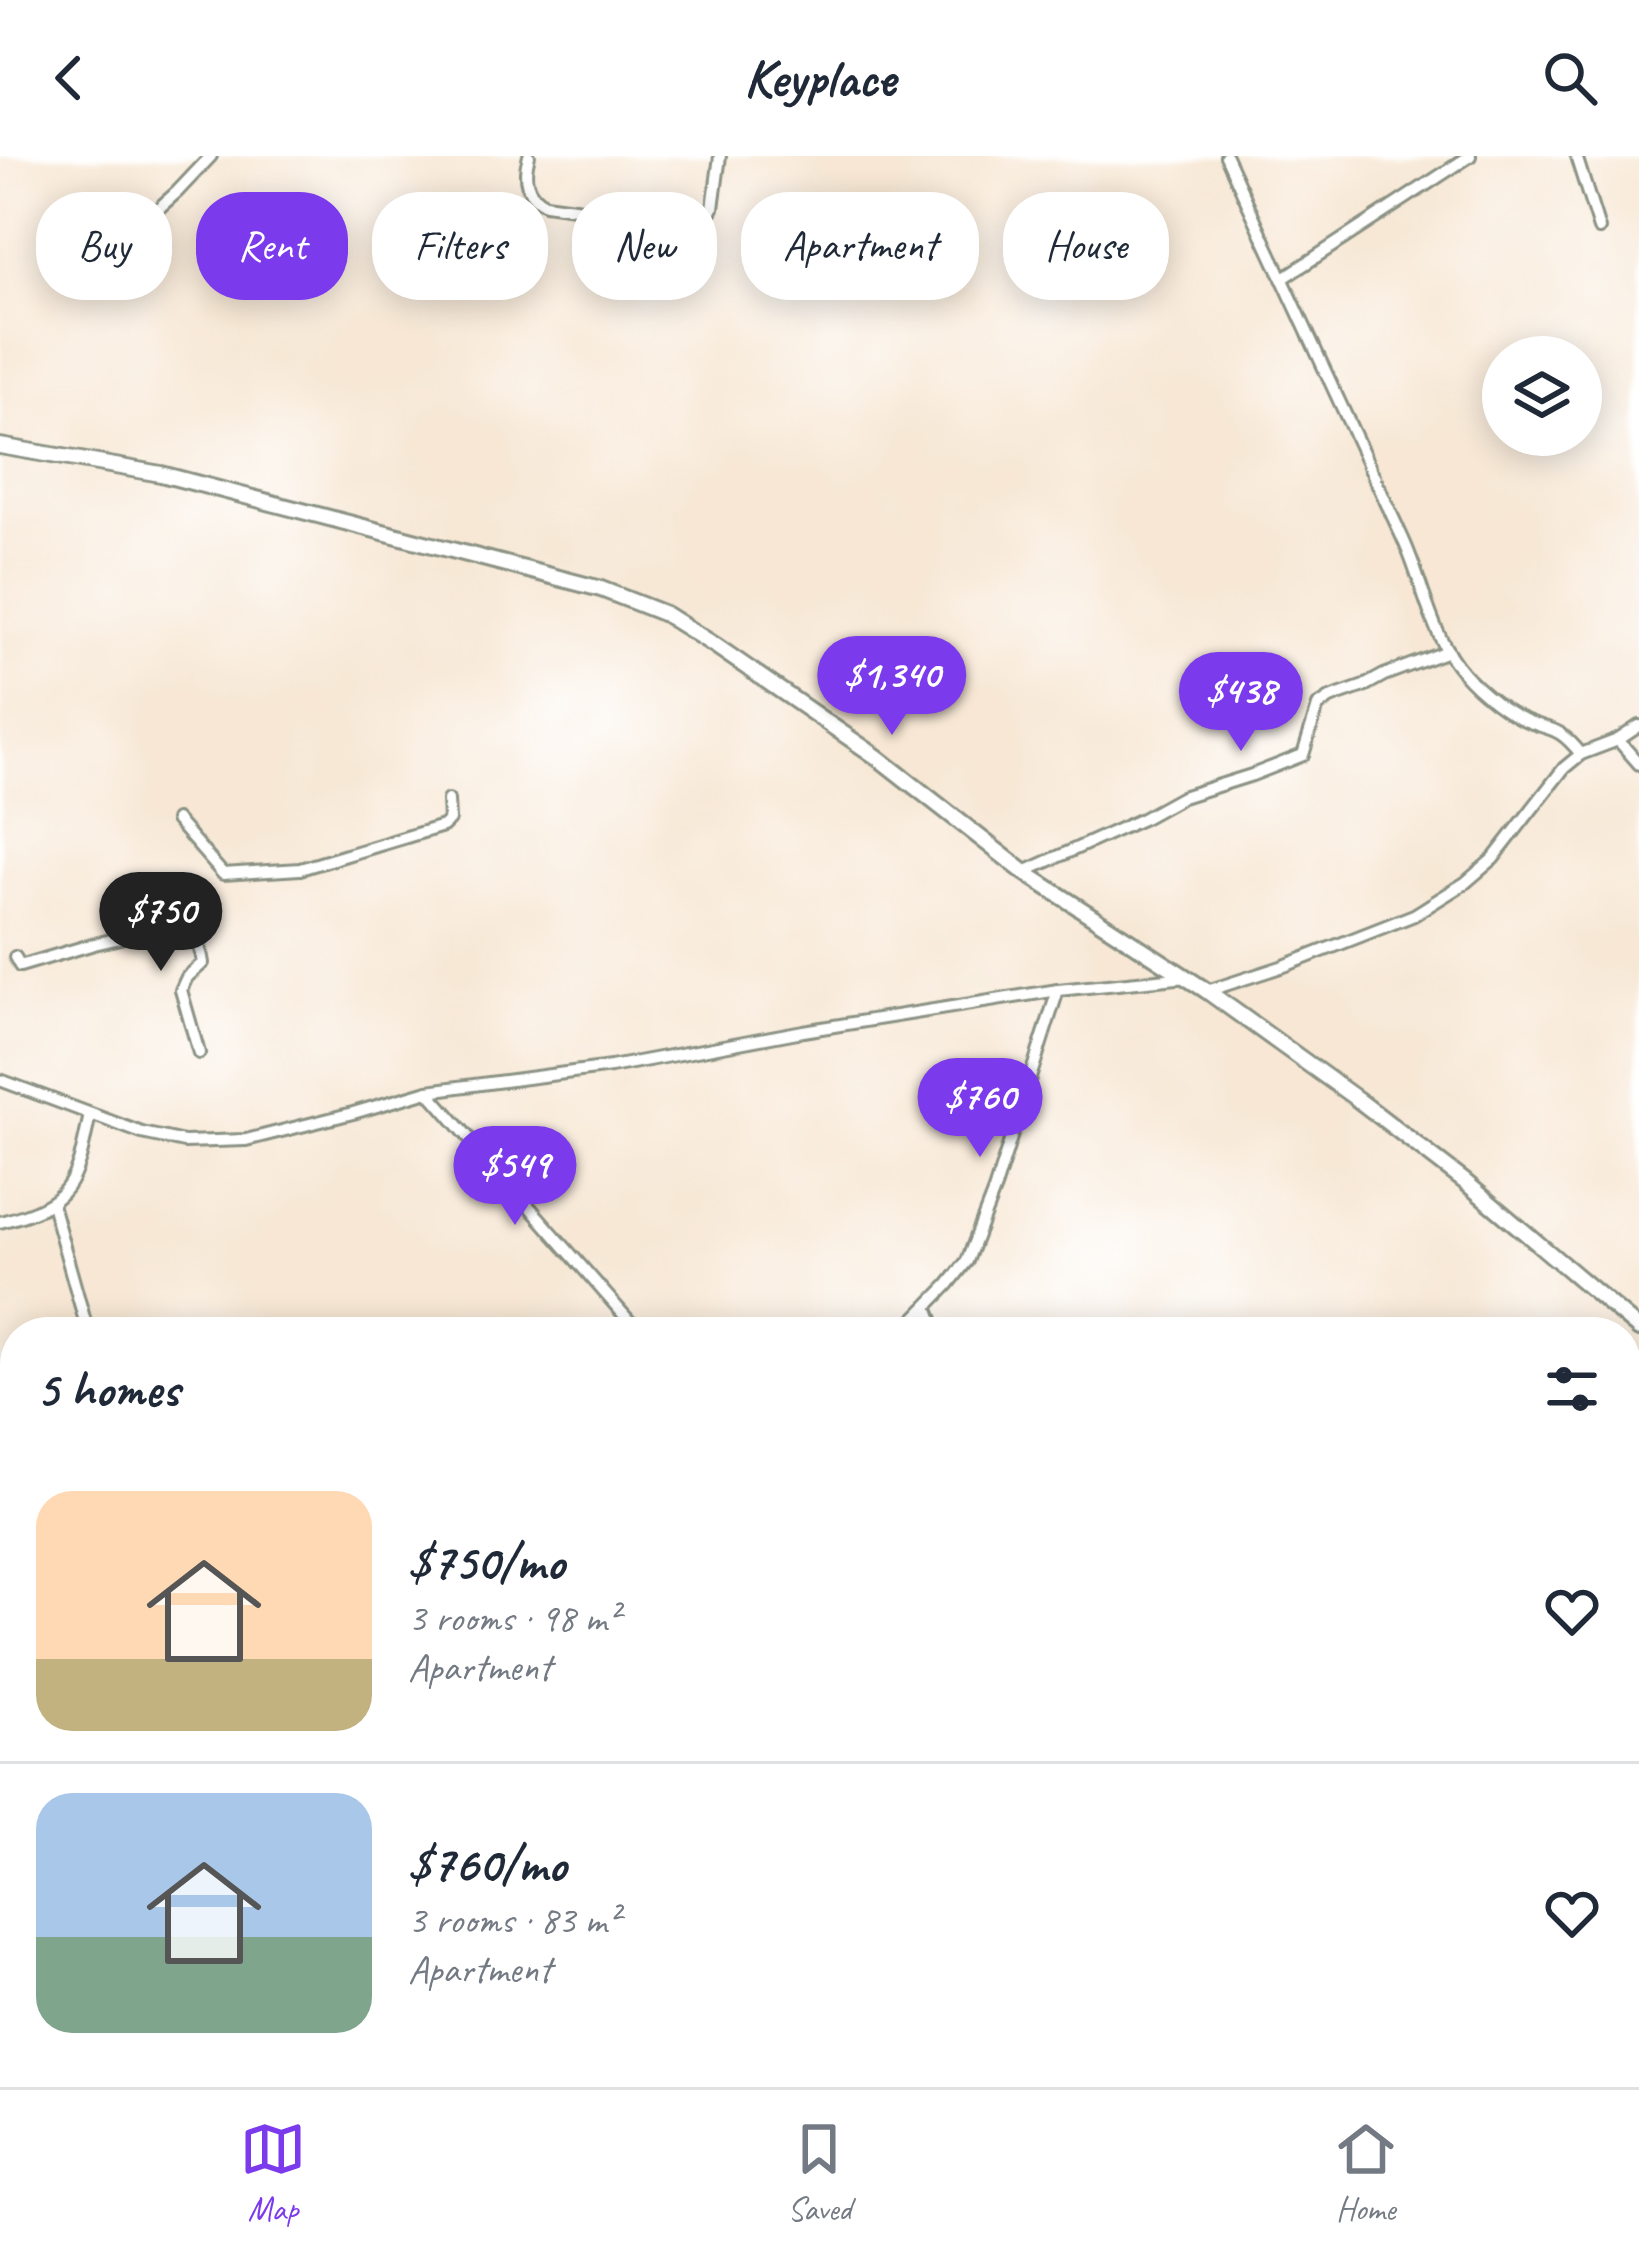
<!DOCTYPE html>
<html lang="en">
<head>
<meta charset="utf-8">
<style>
	:root { --surface:#fff; --page:#f6f6f7; --text:#1f2937; --muted:#747a83; --line:#e0e1e3; --accent:#7c3aed }
	body { margin:0; font-family:Caveat,sans-serif; background:var(--page); color:var(--text); height:100vh; display:flex; flex-direction:column; font-size:45px; white-space:nowrap }
	* { box-sizing:border-box; margin:0 }
	p { font-size:39px; color:var(--muted) }
	.icon { flex:none; width:66px; height:66px; fill:none; stroke:currentColor; stroke-width:2; stroke-linecap:round; stroke-linejoin:round }
	.map { position:relative; flex:1; overflow:hidden }
	.side { position:absolute; left:0px; top:1161px; width:1641px; height:771px; display:flex; flex-direction:column; background:var(--surface); border-radius:48px 48px 0 0; box-shadow:0 6px 30px #0003 }
	.side>* { flex:none }
	.top-card { position:absolute; left:36px; top:36px; width:1569px; height:108px; display:flex; gap:24px }
	.controls { position:absolute; left:1482px; top:180px; display:grid; gap:24px }
	.controls a { display:grid; place-items:center; width:120px; height:120px; border-radius:50%; background:var(--surface); box-shadow:0 6px 30px #0003; font-size:60px }
	.price { position:absolute; translate:-50% -102px; padding:0 27px; border-radius:42px; background:var(--accent); color:#fff; font-size:39px; line-height:78px; filter:drop-shadow(0 3px 6px #0008) }
	.price::after { content:''; position:absolute; left:50%; top:72px; width:36px; height:27px; margin-left:-18px; background:inherit; clip-path:polygon(0 0,100% 0,50% 100%) }
	.price.active { background:#222; color:#fff }
	ul { padding:0; list-style:none }
	li { display:flex; align-items:center; gap:36px; height:300px; padding:0 36px }
	li+li { border-top:3px solid var(--line) }
	li span { display:grid; place-items:center; flex:none; width:336px; height:240px; border-radius:36px; color:#555 }
	li>.icon { margin-inline-start:auto }
	span .icon { width:144px; height:144px; fill:#fffc; stroke-width:1 }
	li b { font-size:51px }
	h2 { display:flex; justify-content:space-between; align-items:center; height:144px; padding:0 36px; font-size:51px }
	.chip { padding:0 42px; border-radius:48px; background:var(--surface); box-shadow:0 6px 30px #0003; font-size:42px; line-height:108px }
	.chip.active { background:var(--accent); color:#fff }
	header { display:flex; justify-content:space-between; align-items:center; height:156px; padding:0 36px; background:var(--surface); font-size:54px; font-weight:700 }
	.tab-bar { display:flex; justify-content:space-around; align-items:center; height:168px; border-top:3px solid var(--line); background:var(--surface); font-size:33px; color:var(--muted) }
	.tab-bar a { display:grid; justify-items:center; gap:6px }
	.tab-bar .active { color:var(--accent) }
	.map>svg:first-child { display:block }
	.lines { fill:none; stroke-linecap:round; stroke-linejoin:round }
	.minor-casing { stroke:#8b9284; stroke-width:16 }
	.tertiary-casing { stroke:#8b9284; stroke-width:20 }
	.minor { stroke:#fff; stroke-width:10 }
	.tertiary { stroke:#fff; stroke-width:14 }
</style>
</head>
<body>
<header><svg class="icon" aria-label="back" viewBox="0 0 24 24"><path d="M15 5l-7 7 7 7"/></svg>Keyplace<svg class="icon" aria-label="search" viewBox="0 0 24 24"><circle cx="10" cy="10" r="6"/><path d="M15 15l6 6"/></svg></header>
<div class="map">
<svg width="1639" height="1931" viewBox="0 0 1639 1931">
	<rect width="100%" height="100%" fill="#fff"/>
	<filter id="ink" filterUnits="userSpaceOnUse"><feTurbulence type="fractalNoise" baseFrequency=".00833" numOctaves="2"/><feDisplacementMap in="SourceGraphic" scale="24" xChannelSelector="R" yChannelSelector="G"/><feConvolveMatrix kernelMatrix="1 2 1 2 8 2 1 2 1" color-interpolation-filters="sRGB"/></filter>
	<filter id="wash" filterUnits="userSpaceOnUse"><feTurbulence type="fractalNoise" baseFrequency=".004" numOctaves="4" result="noise"/><feDisplacementMap in="SourceGraphic" scale="48" xChannelSelector="R" yChannelSelector="G"/><feGaussianBlur stdDeviation="2.7" result="paint"/><feColorMatrix in="noise" values="0 0 0 0 0 0 0 0 0 0 0 0 0 0 0 0 0 1.4 0 .05"/><feComposite in="paint" operator="in"/></filter>
	<g filter="url(#wash)">
		<rect width="100%" height="100%" fill="#f7e7d4"/>
	</g>
	<g filter="url(#ink)">
		<g class="lines">
			<defs>
				<g id="minor">
					<path d="M529 0C523 20 525 38 545 48L691 68 706 64 713 52 720 0"/>
					<path d="M1226 0C1284 128 1344 255 1403 383 1422 424 1429 472 1457 509 1471 528 1498 551 1520 562 1551 577 1555 566 1581 598"/>
					<path d="M1576 0 1599 73"/>
					<path d="M49 104 103 82 133 75 177 36 211 0"/>
					<path d="M1282 123 1470 0"/>
					<path d="M1618 584 1639 608"/>
					<path d="M176 664 223 718 300 713 443 670 449 664 448 644"/>
					<path d="M1024 716 1144 662 1182 641 1252 619 1303 599 1318 550 1330 542 1364 530 1384 519 1448 495"/>
					<path d="M158 733C175 755 200 778 203 807L187 821 181 834 199 897"/>
					<path d="M15 801 20 810 94 788 185 767"/>
					<path d="M1207 835 1284 810 1414 759 1465 727 1493 703 1564 612 1581 598 1618 584 1639 570"/>
					<path d="M0 924 142 977 184 986 246 984 353 957 428 935 611 911 803 875 1058 834 1187 821"/>
					<path d="M428 935 639 1176"/>
					<path d="M52 1048 88 1176"/>
					<path d="M0 1066C73 1048 76 1027 90 958"/>
					<path d="M927 1151 937 1176"/>
					<path d="M902 1176 948 1129 967 1105 994 1035 1058 834"/>
					<path d="M1626 1296 1639 1288"/>
					<path d="M0 1327 15 1331"/>
					<path d="M1626 1401 1639 1416"/>
					<path d="M1626 1539 1639 1554"/>
					<path d="M0 1621 15 1616"/>
					<path d="M1626 1635 1639 1622"/>
					<path d="M0 1722 15 1717"/>
					<path d="M1626 1908 1639 1919"/>
					<path d="M427 1917 429 1931"/>
					<path d="M545 1917 551 1931"/>
					<path d="M1264 1917 1274 1924 1291 1917"/>
					<path d="M1366 1917 1373 1931"/>
					<path d="M1474 1931C1488 1924 1499 1921 1512 1931"/>
				</g>
				<path id="tertiary" d="M0 290 161 318 601 433 665 458 716 490 877 601 1024 716 1207 835 1357 943 1464 1025 1639 1173"/>
			</defs>
			<use href="#minor" class="minor-casing"/>
			<use href="#tertiary" class="tertiary-casing"/>
			<use href="#minor" class="minor"/>
			<use href="#tertiary" class="tertiary"/>
		</g>
	</g>
</svg>
<div class="controls">
<a><svg class="icon" aria-label="layers" viewBox="0 0 24 24"><path d="M12 4l9 5-9 5-9-5zM3 14l9 5 9-5"/></svg></a>
</div>
<b class="price" style="left:892px;top:582px">$1,340</b>
<b class="price" style="left:1241px;top:598px">$438</b>
<b class="price active" style="left:161px;top:818px">$750</b>
<b class="price" style="left:980px;top:1004px">$760</b>
<b class="price" style="left:515px;top:1072px">$549</b>
<div class="top-card">
<a class="chip">Buy</a>
<a class="chip active">Rent</a>
<a class="chip">Filters</a>
<a class="chip">New</a>
<a class="chip">Apartment</a>
<a class="chip">House</a>
</div>
<section class="side">
<h2>5 homes<svg class="icon" aria-label="filters" viewBox="0 0 24 24"><path d="M4 7h16M4 17h16"/><circle cx="9" cy="7" r="2"/><circle cx="15" cy="17" r="2"/></svg></h2>
<ul>
<li><span style="background:linear-gradient(#ffd9b3 70%,#c2b280 0)"><svg class="icon" aria-label="home" viewBox="0 0 24 24"><path d="M3 11l9-7 9 7M6 9v11h12V9"/></svg></span><div><b>$750/mo</b><p>3 rooms · 98 m²</p><p>Apartment</p></div><svg class="icon" aria-label="heart" viewBox="0 0 24 24"><path d="M12 20l-8-8c-3-5 5-10 8-4 3-6 11-1 8 4z"/></svg></li>
<li><span style="background:linear-gradient(#a9c7e8 60%,#7fa58c 0)"><svg class="icon" aria-label="home" viewBox="0 0 24 24"><path d="M3 11l9-7 9 7M6 9v11h12V9"/></svg></span><div><b>$760/mo</b><p>3 rooms · 83 m²</p><p>Apartment</p></div><svg class="icon" aria-label="heart" viewBox="0 0 24 24"><path d="M12 20l-8-8c-3-5 5-10 8-4 3-6 11-1 8 4z"/></svg></li>
</ul>
</section>
</div>
<nav class="tab-bar">
<a class="active"><svg class="icon" aria-label="map" viewBox="0 0 24 24"><path d="M3 6l6-2 6 2 6-2v14l-6 2-6-2-6 2zM9 4v14M15 6v14"/></svg>Map</a>
<a><svg class="icon" aria-label="saved" viewBox="0 0 24 24"><path d="M7 4h10v16l-5-4-5 4z"/></svg>Saved</a>
<a><svg class="icon" aria-label="home" viewBox="0 0 24 24"><path d="M3 11l9-7 9 7M6 9v11h12V9"/></svg>Home</a>
</nav>
</body>
</html>
